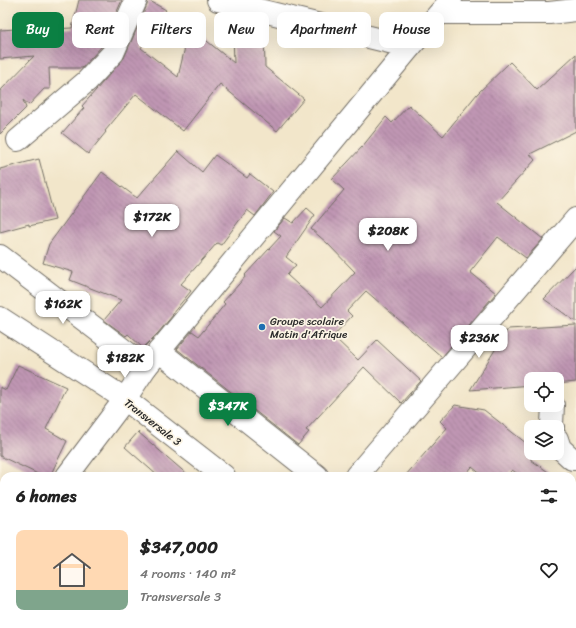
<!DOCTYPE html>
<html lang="en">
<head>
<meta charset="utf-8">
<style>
	:root { --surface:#fff; --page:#f6f6f6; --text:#222; --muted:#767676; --line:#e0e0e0; --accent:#0b8043 }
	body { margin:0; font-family:Sriracha,sans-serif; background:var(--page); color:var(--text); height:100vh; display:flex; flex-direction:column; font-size:15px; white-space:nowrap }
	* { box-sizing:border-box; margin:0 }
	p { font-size:13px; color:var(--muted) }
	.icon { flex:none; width:22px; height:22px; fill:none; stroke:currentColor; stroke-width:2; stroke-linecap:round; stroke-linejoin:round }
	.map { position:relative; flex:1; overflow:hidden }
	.panel { position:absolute; left:0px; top:472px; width:576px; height:156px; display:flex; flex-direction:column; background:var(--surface); border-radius:12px 12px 0 0; box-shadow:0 4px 16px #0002 }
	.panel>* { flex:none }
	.guide { position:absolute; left:12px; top:12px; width:552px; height:36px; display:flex; gap:8px }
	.buttons { position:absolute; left:524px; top:372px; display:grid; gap:8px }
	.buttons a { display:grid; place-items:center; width:40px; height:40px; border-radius:8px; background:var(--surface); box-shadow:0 4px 16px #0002; font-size:20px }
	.price { position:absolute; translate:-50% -34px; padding:0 9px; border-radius:8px; background:#fff; color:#222; font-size:13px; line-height:26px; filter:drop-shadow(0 1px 2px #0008) }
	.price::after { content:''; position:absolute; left:50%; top:24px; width:12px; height:9px; margin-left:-6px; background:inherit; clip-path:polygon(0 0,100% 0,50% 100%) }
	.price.on { background:var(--accent); color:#fff }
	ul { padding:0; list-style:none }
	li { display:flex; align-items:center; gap:12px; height:100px; padding:0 16px }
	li+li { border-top:1px solid var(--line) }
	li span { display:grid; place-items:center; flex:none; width:112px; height:80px; border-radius:8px; color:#555 }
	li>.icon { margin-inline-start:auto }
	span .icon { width:48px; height:48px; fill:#fffc; stroke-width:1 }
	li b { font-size:17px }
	h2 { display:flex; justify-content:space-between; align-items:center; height:48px; padding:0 16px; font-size:17px }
	.tag { padding:0 14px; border-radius:8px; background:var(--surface); box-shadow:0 4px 16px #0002; font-size:14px; line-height:36px }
	.tag.on { background:var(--accent); color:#fff }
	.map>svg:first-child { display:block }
	.building { fill:url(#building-back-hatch) }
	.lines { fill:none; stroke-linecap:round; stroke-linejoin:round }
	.minor-casing { stroke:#716c63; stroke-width:24 }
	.major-casing { stroke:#716c63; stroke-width:24 }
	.minor { stroke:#fff; stroke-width:22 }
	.major { stroke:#fff; stroke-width:22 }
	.poi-dot { fill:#1f6fb2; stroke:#fcf5e5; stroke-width:1.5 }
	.labels { text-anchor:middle; stroke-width:3.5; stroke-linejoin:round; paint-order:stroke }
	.poi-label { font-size:11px; fill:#2b2b2b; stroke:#fcf5e5; text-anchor:start }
	.street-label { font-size:11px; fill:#2b2b2b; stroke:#fcf5e5 }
</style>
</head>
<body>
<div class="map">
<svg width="576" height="628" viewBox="0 0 576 628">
	<defs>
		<pattern id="building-back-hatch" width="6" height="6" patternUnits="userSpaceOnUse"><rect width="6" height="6" fill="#c096b4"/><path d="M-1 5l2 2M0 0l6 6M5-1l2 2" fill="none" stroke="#9c7b93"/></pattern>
	</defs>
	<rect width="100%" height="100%" fill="#fcf5e5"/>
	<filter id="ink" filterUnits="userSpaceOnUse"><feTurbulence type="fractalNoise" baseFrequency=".025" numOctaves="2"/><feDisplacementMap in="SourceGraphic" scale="8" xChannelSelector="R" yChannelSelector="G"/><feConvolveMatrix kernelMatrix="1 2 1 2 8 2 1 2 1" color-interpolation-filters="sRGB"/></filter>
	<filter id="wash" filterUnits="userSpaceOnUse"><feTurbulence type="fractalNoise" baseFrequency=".012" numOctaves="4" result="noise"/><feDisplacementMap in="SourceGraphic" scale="16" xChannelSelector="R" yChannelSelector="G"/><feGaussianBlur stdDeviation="0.9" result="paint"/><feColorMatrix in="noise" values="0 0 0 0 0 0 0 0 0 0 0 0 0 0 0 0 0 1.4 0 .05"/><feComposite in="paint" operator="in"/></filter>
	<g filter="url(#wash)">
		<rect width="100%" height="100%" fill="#f2e6ca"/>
		<g id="blocks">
			<g class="building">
				<path d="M79 0H122L102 46 82 68H49L50 89H44L29 105 23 100 26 108 0 134V91L34 56 0 59V30L16 29 17 31 72 28Z"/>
				<path d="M148 0 166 10 141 48 178 77 186 43 190 39 196 36 202 37 234 63 233 32 264 31 265 67 304 99 277 131 220 84 183 131 136 94 105 131 106 132 88 154 62 133 84 108 82 106 124 58 147 5Z"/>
				<path d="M576 54V131L530 154 535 160 497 202 543 239 526 258 498 237 470 272 496 293 442 357 366 291 347 311 352 316 333 336 358 360 377 340 421 381 401 403 364 367 306 430 309 432 298 445 177 349 192 331 199 336 225 304 223 302 246 276 245 275 281 236 274 231 285 218 293 223 307 208 315 215 286 257 296 265 287 275 322 307 355 272 327 243 311 229 344 190 332 179 362 147 386 117 392 123 409 105 443 136 477 94 510 62 537 90Z"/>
				<path d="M178 151 202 172 215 155 247 178 250 174 273 192 255 216 247 210 221 245 217 243 181 284 191 291 172 314 173 315 158 333 143 348 128 334 126 336 104 320 121 300 70 280 73 272 43 263 49 244 102 172 137 198Z"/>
				<path d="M39 159 55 220 29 226V224L0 232V169Z"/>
				<path d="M576 266V322L544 299Z"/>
				<path d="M576 325V382L557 384V379H531V385L470 390 508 329Z"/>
				<path d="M18 365 66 387 46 429 67 441 50 476H42L0 456V387L6 390Z"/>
				<path d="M455 405 484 410 531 447V460L554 476H521L512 470 506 476H483L472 467 464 476H405L447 428 440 421Z"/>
				<path d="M138 432 189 476H158L125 447Z"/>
			</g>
		</g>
	</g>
	<g filter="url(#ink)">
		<use href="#blocks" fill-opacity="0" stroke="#716c63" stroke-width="1"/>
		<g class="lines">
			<defs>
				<g id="minor">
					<path d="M218 0 410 47"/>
					<path d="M440 13H549L576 10"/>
					<path d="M18 140 87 81 113 53 136 0"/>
					<path d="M0 256 146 367"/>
					<path d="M159 351 317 476"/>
					<path d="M553 427 552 424 553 405"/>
					<path d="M557 439 560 448 572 459H576"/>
					<path d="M67 476 125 399 146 367 410 47 451 0"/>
					<path d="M356 476 576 219"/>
					<path d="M0 564 4 559"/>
					<path d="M572 599 576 595"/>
					<path d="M232 628 236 624"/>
					<path d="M548 628 551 624"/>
				</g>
				<g id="major">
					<path d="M0 318 125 399 224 476"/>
					<path d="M382 624 386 628"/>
				</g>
			</defs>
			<use href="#minor" class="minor-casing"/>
			<use href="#major" class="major-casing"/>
			<use href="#minor" class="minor"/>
			<use href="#major" class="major"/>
		</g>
	</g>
	<circle class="poi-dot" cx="262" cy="327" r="4"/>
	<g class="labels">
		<g class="poi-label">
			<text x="270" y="325">Groupe scolaire<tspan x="270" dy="13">Matin d'Afrique</tspan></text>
		</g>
		<g class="street-label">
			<text transform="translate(153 422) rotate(38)" y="4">Transversale 3</text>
		</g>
	</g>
</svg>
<div class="buttons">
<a><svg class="icon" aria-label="locate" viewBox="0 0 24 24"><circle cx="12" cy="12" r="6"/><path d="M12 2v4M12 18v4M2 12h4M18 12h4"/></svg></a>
<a><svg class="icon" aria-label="layers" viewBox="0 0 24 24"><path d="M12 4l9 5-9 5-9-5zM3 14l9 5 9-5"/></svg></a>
</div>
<b class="price" style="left:152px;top:238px">$172K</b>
<b class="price" style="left:388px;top:252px">$208K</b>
<b class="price" style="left:63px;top:325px">$162K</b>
<b class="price" style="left:479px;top:359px">$236K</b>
<b class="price" style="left:125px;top:379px">$182K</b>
<b class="price on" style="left:228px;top:427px">$347K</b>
<div class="guide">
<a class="tag on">Buy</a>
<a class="tag">Rent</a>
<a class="tag">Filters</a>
<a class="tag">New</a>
<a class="tag">Apartment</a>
<a class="tag">House</a>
</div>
<section class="panel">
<h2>6 homes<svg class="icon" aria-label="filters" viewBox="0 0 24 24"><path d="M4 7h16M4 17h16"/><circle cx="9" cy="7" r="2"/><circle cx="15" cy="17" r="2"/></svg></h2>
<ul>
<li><span style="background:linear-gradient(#ffd9b3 75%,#7fa58c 0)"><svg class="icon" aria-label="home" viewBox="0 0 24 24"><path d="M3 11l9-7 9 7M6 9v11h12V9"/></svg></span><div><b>$347,000</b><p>4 rooms · 140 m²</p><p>Transversale 3</p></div><svg class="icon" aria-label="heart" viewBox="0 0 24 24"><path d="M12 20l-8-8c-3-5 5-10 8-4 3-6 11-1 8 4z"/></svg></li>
</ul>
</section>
</div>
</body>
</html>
